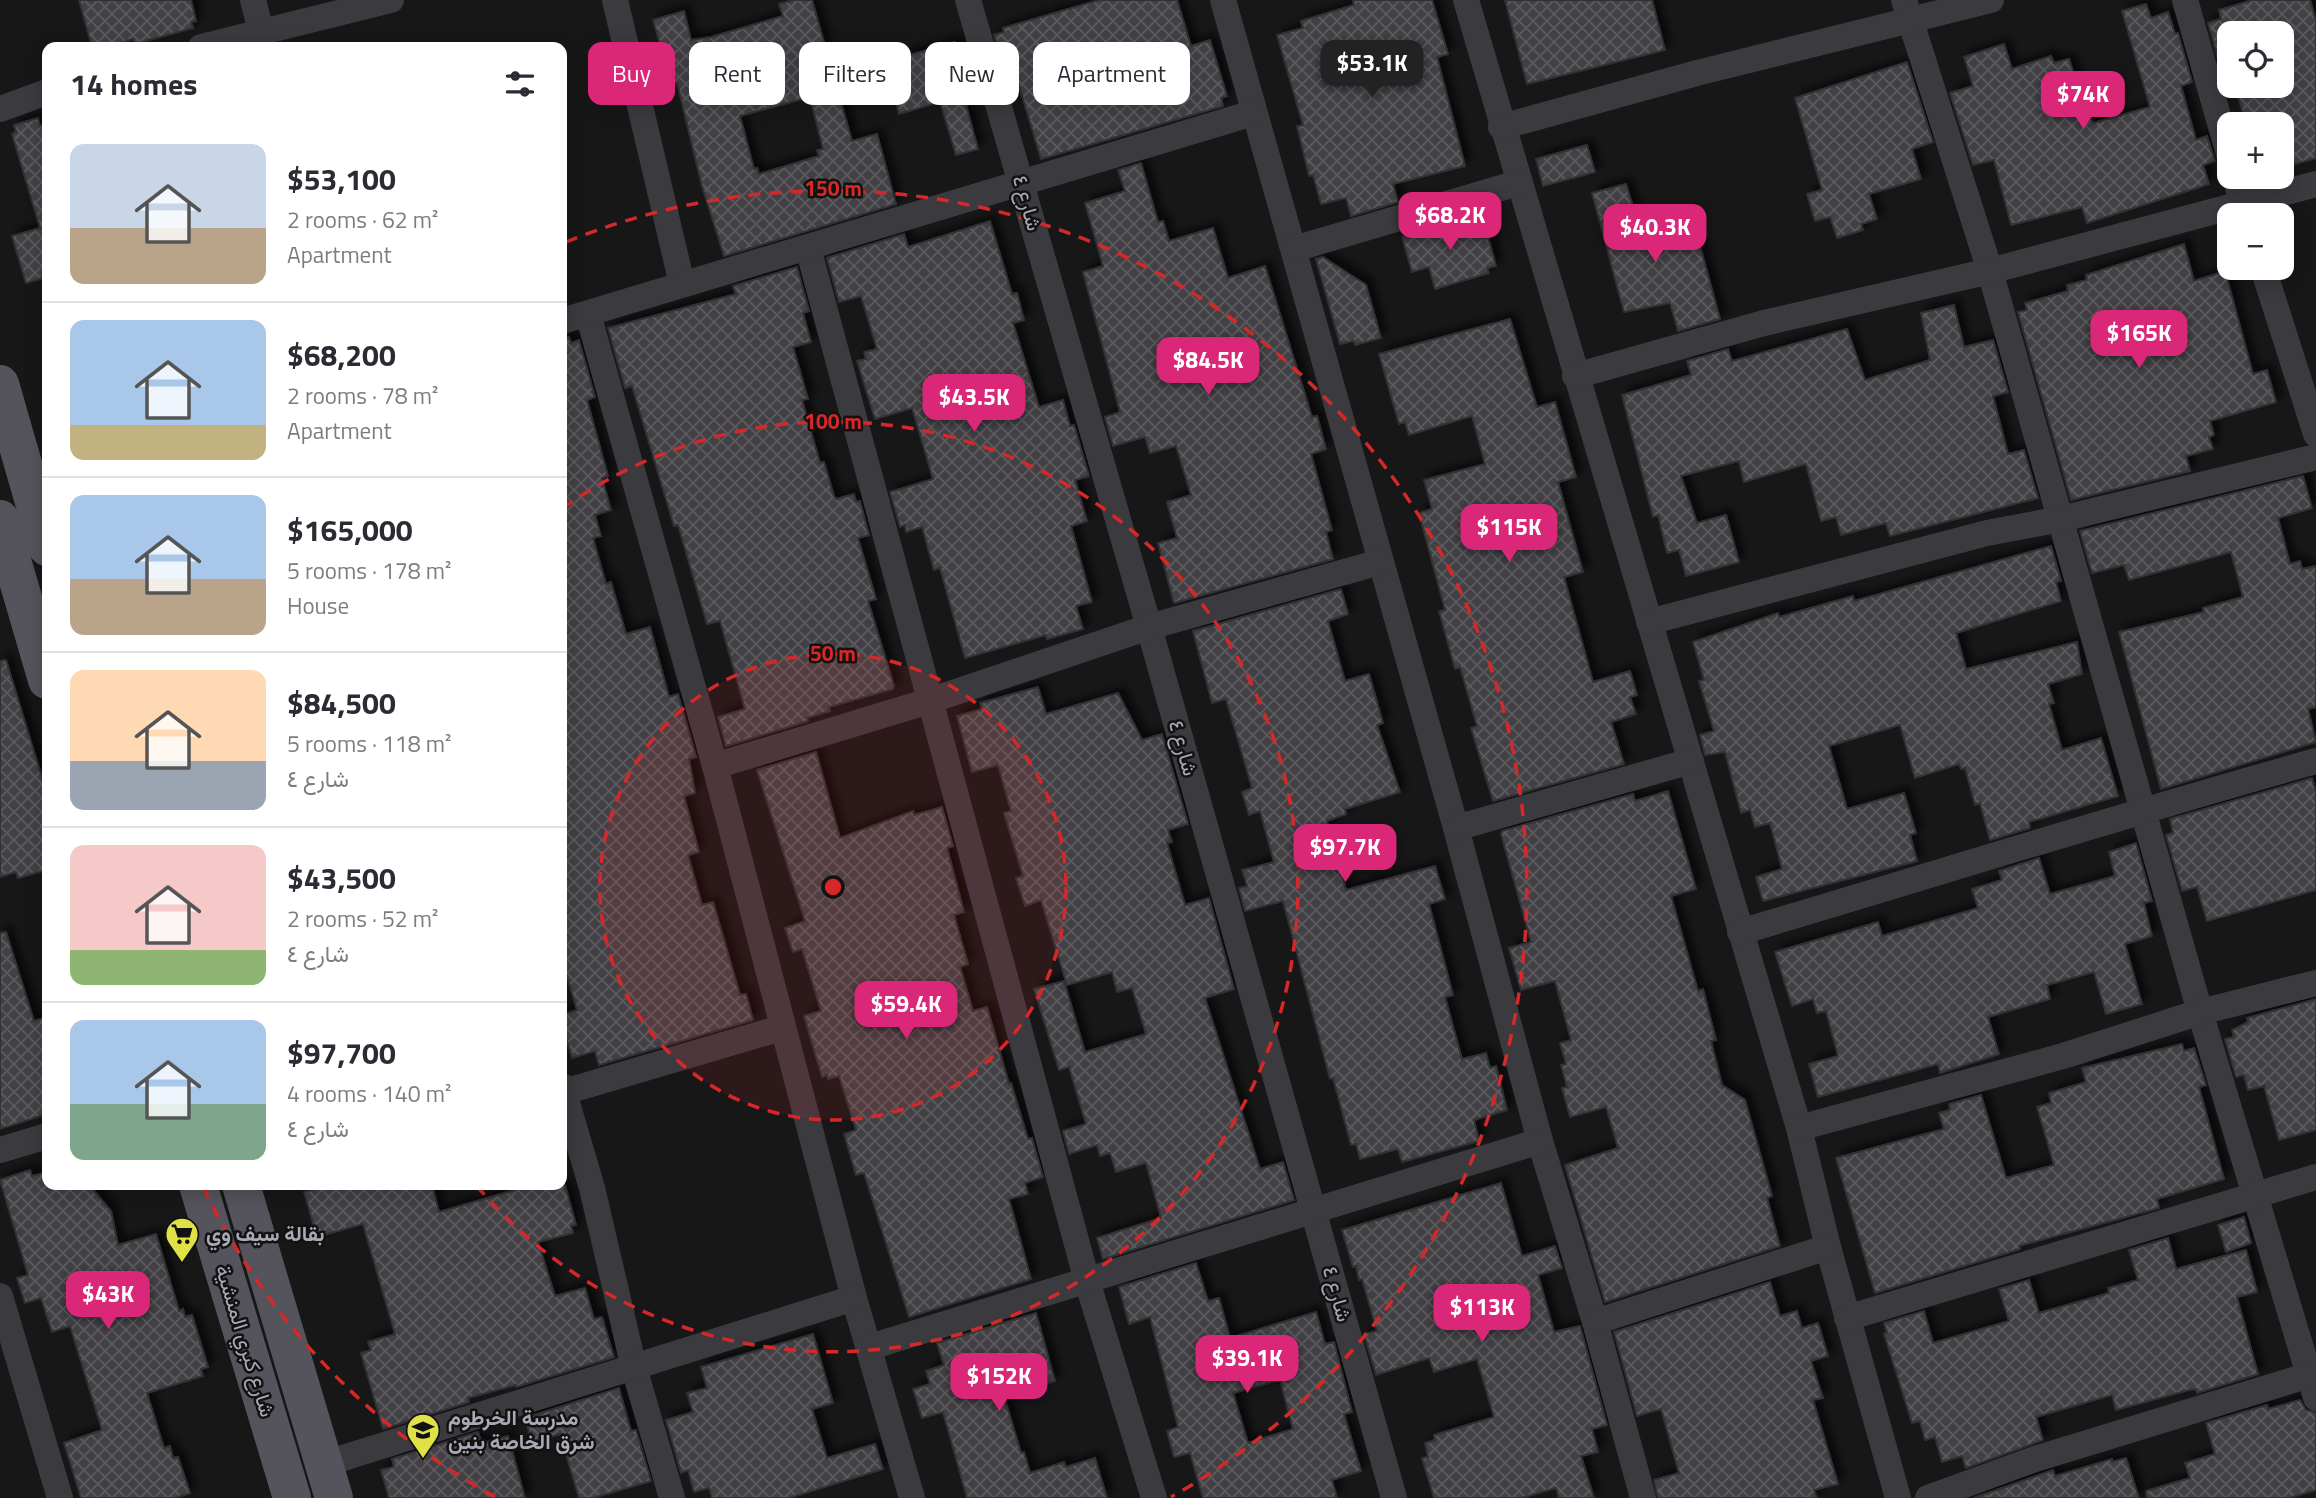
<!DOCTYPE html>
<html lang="en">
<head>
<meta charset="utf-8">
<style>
	:root { --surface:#fff; --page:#f7f7f7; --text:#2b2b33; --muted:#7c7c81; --line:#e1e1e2; --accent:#db2777 }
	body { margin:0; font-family:"Titillium Web",Vazirmatn,sans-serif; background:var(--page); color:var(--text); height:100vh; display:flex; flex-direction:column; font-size:26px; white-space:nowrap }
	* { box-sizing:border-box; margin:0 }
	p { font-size:23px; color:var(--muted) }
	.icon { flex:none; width:38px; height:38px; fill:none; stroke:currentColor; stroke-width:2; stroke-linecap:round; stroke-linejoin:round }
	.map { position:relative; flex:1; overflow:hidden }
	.details { position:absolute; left:42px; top:42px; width:525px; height:1148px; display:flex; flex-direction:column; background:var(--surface); border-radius:14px; box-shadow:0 4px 18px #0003 }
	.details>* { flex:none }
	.hud { position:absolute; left:588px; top:42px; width:665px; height:63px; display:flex; gap:14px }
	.tools { position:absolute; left:2217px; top:21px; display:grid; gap:14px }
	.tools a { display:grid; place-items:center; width:77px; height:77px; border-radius:14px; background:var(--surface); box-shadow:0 4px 18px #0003; font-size:35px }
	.price { position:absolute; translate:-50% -60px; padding:0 16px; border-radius:14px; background:var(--accent); color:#fff; font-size:23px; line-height:46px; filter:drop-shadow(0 2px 4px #0008) }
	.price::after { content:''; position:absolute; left:50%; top:42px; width:21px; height:16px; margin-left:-10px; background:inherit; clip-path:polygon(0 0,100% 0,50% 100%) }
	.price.selected { background:#222; color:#fff }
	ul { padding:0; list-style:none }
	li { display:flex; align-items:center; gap:21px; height:175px; padding:0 28px }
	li+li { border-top:2px solid var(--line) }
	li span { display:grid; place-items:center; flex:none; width:196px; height:140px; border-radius:14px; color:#555 }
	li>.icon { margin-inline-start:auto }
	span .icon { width:84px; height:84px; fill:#fffc; stroke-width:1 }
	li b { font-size:30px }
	h2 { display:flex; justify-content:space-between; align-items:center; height:84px; padding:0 28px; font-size:30px }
	.pill { padding:0 24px; border-radius:14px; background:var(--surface); box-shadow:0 4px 18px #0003; font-size:24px; line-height:63px }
	.pill.selected { background:var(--accent); color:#fff }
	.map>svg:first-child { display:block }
	.building { fill:url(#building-cross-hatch); stroke:#323134; stroke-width:2; fill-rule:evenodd; filter:url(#shadow) }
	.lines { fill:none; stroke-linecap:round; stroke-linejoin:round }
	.minor { stroke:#3b3a3f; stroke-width:26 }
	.primary { stroke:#55545c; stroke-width:38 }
	.ring { fill:none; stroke:#d62828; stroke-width:3.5; stroke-dasharray:12 9 }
	.labels { text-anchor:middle; stroke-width:5; stroke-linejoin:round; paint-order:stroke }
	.street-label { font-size:21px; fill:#aaaab7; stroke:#121213 }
	.poi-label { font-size:21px; font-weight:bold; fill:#aaaab7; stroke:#121213; text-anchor:start }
	.centre { fill:#d62828; stroke:#121213; stroke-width:3.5 }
	.ring-label { font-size:21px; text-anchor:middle; font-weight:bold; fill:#d62828; stroke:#121213; stroke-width:5; stroke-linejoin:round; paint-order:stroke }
</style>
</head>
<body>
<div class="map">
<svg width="2316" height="1498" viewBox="0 0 2316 1498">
	<defs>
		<pattern id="building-cross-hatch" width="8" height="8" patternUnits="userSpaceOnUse" patternTransform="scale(1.75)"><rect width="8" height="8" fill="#424145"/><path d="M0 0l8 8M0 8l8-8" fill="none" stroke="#5b5a5e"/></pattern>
		<filter id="shadow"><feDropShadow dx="6" dy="-6" stdDeviation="3.5" flood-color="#0009"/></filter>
	</defs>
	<rect width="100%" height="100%" fill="#171718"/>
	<g class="building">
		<path d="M79 0H191L196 21 191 22 193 28 135 44 133 39 109 47H92Z"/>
		<path d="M793 0H812L852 141 877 134 896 204 724 256 702 186 677 83 660 87 652 55 662 52 653 20 684 11 691 40 711 37 783 16 779 4ZM810 97 823 149 817 150 819 156 759 174 757 168 754 169 740 116Z"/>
		<path d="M1099 0H1177L1191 46 1210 40 1227 96 1221 98 1223 106 1041 159 1017 79 1008 81 994 35 1004 32 1003 28Z"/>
		<path d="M1353 0H1432L1448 54 1437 57 1465 166 1393 184 1398 202 1351 216 1346 198 1321 204 1313 175 1309 176 1297 126 1303 125 1277 35 1303 28 1301 21 1354 5Z"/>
		<path d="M1505 0H1652L1665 50 1527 84Z"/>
		<path d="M2253 0H2310L2316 21V158L2282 168V124H2246L2235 86H2282V33H2230V71L2222 73 2208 23 2221 19 2219 10Z"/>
		<path d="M2146 4 2151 18 2168 12 2175 34 2178 33 2192 82 2181 86 2196 140 2207 136 2215 161 2203 165 2209 184 2087 223 2082 207 2011 225 1994 160 1973 165 1950 93 1973 86 1964 57 2004 44 2012 69 2051 56 2054 63 2069 59 2087 114 2090 113 2093 123 2150 107 2122 11Z"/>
		<path d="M955 42 956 46 964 44 978 91 972 92 975 102 966 105 978 149 956 155 940 102 899 114 891 84 902 81 896 59Z"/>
		<path d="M1907 62 1933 142 1912 149 1921 179 1869 194 1877 219 1861 224 1863 230 1837 238 1830 217 1815 221 1807 194 1822 190 1795 98Z"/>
		<path d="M38 118 40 126 47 123V277L26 283 12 236 40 228 12 134 16 132 14 125Z"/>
		<path d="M1587 145 1595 172 1543 186 1536 159Z"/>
		<path d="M1141 163 1158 222 1163 221 1169 241 1213 228 1228 278 1265 266 1312 417 1317 416 1326 449 1311 454 1332 530 1326 532 1333 559 1174 603 1158 543 1177 538 1167 502 1191 495 1176 446 1150 453 1145 437 1113 446 1105 417 1120 412 1083 272 1103 266 1085 203 1125 191 1118 170Z"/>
		<path d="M1626 184 1642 236 1670 229 1672 233 1689 229 1694 247 1700 246 1720 319 1678 331 1670 303 1624 312 1592 193Z"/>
		<path d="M1464 218 1465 224 1478 220 1483 238 1488 237 1496 266 1487 268 1489 273 1435 289 1429 267 1412 272 1402 237Z"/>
		<path d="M990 221 1012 294 1017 293 1024 320 1013 323 1039 407 1063 400 1070 426 1074 425 1089 476 1075 480 1087 521 1071 526 1092 602 1076 606 1083 629 1047 639 1046 635 965 658 940 568 934 570 922 527 906 532 905 525 900 527 890 492 933 479 912 408 875 419 857 361 866 359 864 352 877 349 861 296 839 302 827 258 904 234 908 247Z"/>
		<path d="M2184 244 2194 281 2225 271 2253 374 2267 370 2276 402 2210 421 2214 435 2209 437 2213 449 2186 456 2190 471 2071 500 2018 312 2027 310 2025 303 2068 291 2067 285 2087 280 2086 275Z"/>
		<path d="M1323 257 1366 285 1381 338 1355 345 1354 341 1340 344 1316 259Z"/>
		<path d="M797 267 809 311 803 313 811 342 793 347 808 399 802 400 820 463 824 462 834 496 836 499 854 494 856 502 860 501 869 535 858 538 876 599 868 601 894 686 893 689 829 707 830 711 807 718 808 721 726 746 718 717 745 709 720 621 707 624 678 525 674 526 632 386 625 388 608 328 736 294 733 286Z"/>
		<path d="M1954 305 1964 347 1993 340 2008 392 1993 396 2008 454 2024 450 2038 498 1890 536 1886 523 1841 535 1836 517 1821 521 1806 464 1744 482 1739 461 1681 476 1697 523 1726 515 1739 562 1686 576 1679 550 1667 553 1658 515 1653 517 1622 395 1691 375 1687 361 1728 349 1732 361 1847 329 1865 380 1930 360 1921 313Z"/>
		<path d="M1510 319 1537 407 1555 402 1576 477 1558 482 1583 572 1564 577 1593 682 1630 671 1637 695 1630 697 1636 714 1611 722 1624 764 1493 801 1471 728 1477 726 1460 667 1455 669 1439 611 1445 610 1419 513 1432 509 1424 480 1485 464 1472 416 1409 435 1405 422 1399 424 1379 354Z"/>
		<path d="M569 337 571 343 579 340 595 397 587 400 608 476 602 478 611 510 595 515 601 536 593 538 606 584 611 582 626 634 650 627 669 697 678 694 696 757 689 759 695 793 684 796 699 852 688 855 702 905 713 902 740 995 746 994 753 1020 599 1065 595 1051 572 1058 562 1024V1015L577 1010 562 961V338Z"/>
		<path d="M2303 476 2312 508 2278 518 2290 564 2300 561 2302 569 2316 566V707L2308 709 2316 742 2161 789 2119 632 2204 612 2203 608 2243 597 2231 552 2129 580 2124 565 2092 573 2080 531Z"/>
		<path d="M2051 546 2061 581 2056 582 2061 601 1956 633 1966 669 2077 642 2082 674 2048 684 2054 703 2049 704 2062 750 2101 738 2118 796 2029 822 2030 828 1990 840 1980 803 1975 805 1965 768 1961 769 1959 764 1915 778 1900 725 1829 746 1847 809 1904 793 1916 833 1910 835 1917 861 1763 901 1756 877 1782 869 1770 823 1755 827 1750 810 1741 813 1725 752 1705 755 1700 735 1714 731 1699 681 1704 680 1693 642 1778 613 1779 617 1853 596 1854 601Z"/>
		<path d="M1341 589 1348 614 1328 621 1345 681 1369 674 1383 723 1377 725 1400 792 1345 809 1346 814 1327 821 1346 890 1435 866 1445 899 1429 904 1453 995 1445 997 1462 1059 1486 1053 1490 1068 1496 1066 1507 1110 1474 1120 1479 1141 1402 1162 1398 1149 1360 1159 1356 1144 1351 1145 1333 1078 1330 1079 1283 901 1245 911 1239 888 1247 886 1242 870 1274 862 1260 811 1249 815 1242 792 1252 788 1226 699 1212 703 1193 631Z"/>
		<path d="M6 660 47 794V870L18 878 16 872 0 877V661Z"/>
		<path d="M1038 687 1046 714 1118 693 1142 740 1162 734 1188 824 1168 830 1172 842 1167 843 1185 905 1209 898 1234 989 1205 998 1260 1169 1283 1162 1294 1200 1103 1259 1097 1238 1161 1218 1146 1163 1116 1172 1110 1153 1100 1156 1097 1145 1069 1154 1063 1131 1086 1124 1069 1067 1059 1070 1034 989 1064 981 1085 1052 1146 1034 1132 988 1117 992 1112 972 1067 985 1041 900 1025 906 1016 878 1023 876 1004 813 1011 811 998 765 972 772 957 716 982 709 980 703Z"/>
		<path d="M816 752 840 838 913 811 914 815 942 807 953 846 947 848 964 912 954 915 968 964 960 967 973 1011 987 1007 1009 1084 1011 1083 1028 1139 1032 1138 1043 1177 1025 1183 1028 1194 1009 1199 1031 1279 909 1317 864 1173 856 1175 844 1134 856 1130 839 1076 828 1079 827 1075 822 1077 804 1016 821 1011 802 949 793 952 785 928 805 921 757 770Z"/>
		<path d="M2312 778 2316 792V890L2207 921 2197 887 2182 891 2166 835 2173 833 2170 819Z"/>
		<path d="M1668 791 1696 889 1671 896 1698 991 1703 989 1716 1040 1711 1041 1722 1085 1745 1100 1772 1196 1767 1198 1780 1246 1605 1302 1565 1165 1618 1148 1606 1107 1570 1117 1562 1088 1567 1087 1561 1065 1566 1064 1560 1043 1571 1040 1555 981 1521 990 1509 948 1531 942 1501 834 1502 831 1633 794 1635 801Z"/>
		<path d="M2136 843 2152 901 2144 903 2152 936 2125 944 2142 1004 2106 1014 2094 972 2047 985 2050 999 1988 1017 1999 1054 1940 1073 1938 1064 1818 1097 1809 1064 1838 1056 1826 1011 1817 1013 1813 999 1792 1006 1775 952 1878 922 1882 936 1978 908 1972 889 2002 880 1999 871 2039 858 2050 894 2115 876 2109 852Z"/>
		<path d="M6 932 34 1021 47 1017V1114L0 1129V933Z"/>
		<path d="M2316 999V1130L2279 1140 2264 1086 2248 1090 2244 1075 2236 1077 2225 1039 2234 1037 2232 1030 2248 1022 2247 1018Z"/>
		<path d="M2182 1044 2184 1051 2194 1048 2206 1085 2199 1087 2224 1179 2157 1199 2159 1208 2019 1246 2020 1249 1875 1293 1836 1158 1944 1129 1939 1113 1950 1110 1949 1104 1981 1095 2006 1178 2054 1165 2037 1107 2051 1103 2049 1093 2086 1082 2082 1068Z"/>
		<path d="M30 1170 32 1176 47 1172V1185H89L111 1211 118 1245 156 1234 179 1311 183 1309 185 1317 192 1315 208 1367 201 1369 203 1376 147 1393 164 1448 170 1446 173 1458 178 1457 190 1493 175 1498H81L64 1443 102 1430 70 1326 52 1332 41 1298 25 1303 17 1278 28 1275 0 1180Z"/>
		<path d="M1501 1183 1522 1256 1555 1246 1562 1268 1538 1275 1554 1332 1580 1326 1607 1425 1592 1429 1598 1452 1581 1456 1594 1498H1559L1556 1488 1522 1498H1434L1422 1458 1428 1457 1425 1443 1435 1440 1434 1435 1494 1417 1477 1359 1434 1372 1429 1358 1376 1375 1364 1334 1377 1331 1362 1279 1359 1280 1356 1266 1353 1267 1342 1230Z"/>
		<path d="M332 1185H432L439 1212 532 1185H565L576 1225 571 1226 573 1233 538 1242 555 1296 585 1288 594 1319 602 1317 614 1357 516 1387V1385L468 1398 469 1402 383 1429 361 1353 371 1350 368 1342 395 1334 363 1224 317 1237 304 1192Z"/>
		<path d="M2244 1217 2251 1243 2226 1252 2218 1225Z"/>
		<path d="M2168 1238 2176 1269 2246 1250 2257 1292 2237 1297 2258 1374 2197 1393 2196 1389 2189 1390 2116 1410 2112 1395 2036 1417 2043 1440 1966 1468 1962 1456 1942 1462 1935 1437 1925 1440 1920 1421 1912 1423 1884 1334 1887 1333 1884 1323 1924 1311 1933 1343 2009 1321 1999 1289 2029 1280 2039 1313 2109 1293 2108 1288 2138 1280 2129 1250Z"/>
		<path d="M1196 1263 1208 1301 1219 1298 1230 1338 1316 1312 1325 1344 1334 1342 1352 1412 1344 1414 1361 1471 1332 1480 1337 1498H1203L1190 1453 1174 1457 1167 1431 1178 1427 1150 1317 1129 1324 1119 1287ZM1280 1380 1293 1429 1248 1443 1233 1393Z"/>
		<path d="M1770 1282 1780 1316 1797 1311 1802 1328 1818 1323 1828 1356 1811 1361 1823 1398 1813 1400 1838 1484 1814 1490 1817 1498H1658L1654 1480 1679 1473 1661 1409 1637 1416 1614 1332Z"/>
		<path d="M1036 1313 1055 1381 1004 1396 1021 1453 1024 1452 1030 1473 1064 1462 1066 1467 1095 1458 1107 1498H967L943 1412 922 1418 913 1389 930 1384 926 1371 944 1365 937 1343Z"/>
		<path d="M813 1334 833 1403 812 1409 827 1458 875 1444 883 1469 789 1498H712L709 1488 694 1492 688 1470 681 1473 666 1420 693 1412 687 1393 707 1388 701 1367Z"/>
		<path d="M619 1388 631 1431 636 1430 651 1481 593 1498H579L560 1434 532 1442 525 1418Z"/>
		<path d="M2300 1400 2306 1410 2316 1413V1490L2289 1498H2147L2146 1491 2190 1478 2185 1463 2215 1454 2206 1423 2267 1405 2268 1409Z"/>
		<path d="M478 1432 482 1443 508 1436 525 1498H389L381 1470 394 1467 392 1459Z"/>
		<path d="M2126 1458 2139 1498H1974L2053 1470 2055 1476 2112 1459V1462Z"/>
	</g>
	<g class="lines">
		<g class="minor">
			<path d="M253 0 261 31"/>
			<path d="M615 0 682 284"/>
			<path d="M968 0 1149 627 1394 1498"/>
			<path d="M1223 0 1456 828 1540 1141 1595 1322 1643 1498"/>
			<path d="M1466 0 1799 1128 1828 1247 1898 1498"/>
			<path d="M1904 0 1990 271 2200 1012 2316 1398"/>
			<path d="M2185 0 2230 158"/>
			<path d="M201 47 391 0"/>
			<path d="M0 109 47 92"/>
			<path d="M1501 127 1697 73 1991 0"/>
			<path d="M2235 177 2246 215"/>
			<path d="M808 248 1087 1281 1154 1498"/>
			<path d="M1294 249 1518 183"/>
			<path d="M2263 268 2316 434"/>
			<path d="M588 314 715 766 854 1298 912 1498"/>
			<path d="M562 321 1253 113"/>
			<path d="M1575 376 1764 323 1990 271 2316 184"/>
			<path d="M1649 622 1987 533 2061 519 2316 457"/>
			<path d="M715 766 929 701 1149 627 1380 562"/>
			<path d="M1456 828 1691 761"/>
			<path d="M1740 932C1932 875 2123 815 2316 761"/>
			<path d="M562 1086 592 1188 634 1368 672 1498"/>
			<path d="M564 1092 781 1028"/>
			<path d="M1799 1128 2063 1056 2200 1012 2316 983"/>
			<path d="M0 1150 47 1136"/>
			<path d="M0 1296 60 1498"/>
			<path d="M1847 1318 2316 1177"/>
			<path d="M1595 1322 1828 1247"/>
			<path d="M870 1347 1540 1141"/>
			<path d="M324 1464 854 1298"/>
			<path d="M1928 1498 2035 1459 2316 1373"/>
		</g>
		<g class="primary">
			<path d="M0 384 47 547"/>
			<path d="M0 519 47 680"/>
			<path d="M198 1185 292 1498"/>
			<path d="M241 1185 334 1498"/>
		</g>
	</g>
	<circle cx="833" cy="887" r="233" fill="#d62828" fill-opacity=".12"/>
	<g class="ring">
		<circle cx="833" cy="887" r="233"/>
		<path d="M563 508A465 465 0 1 1 477 1186"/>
		<path d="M495 1497A698 698 0 0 1 203 1187M566 242A698 698 0 0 1 1171 1497"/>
	</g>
	<defs>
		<symbol id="supermarket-pin" viewBox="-11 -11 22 30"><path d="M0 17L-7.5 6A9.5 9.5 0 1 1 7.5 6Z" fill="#e0e146" stroke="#121213"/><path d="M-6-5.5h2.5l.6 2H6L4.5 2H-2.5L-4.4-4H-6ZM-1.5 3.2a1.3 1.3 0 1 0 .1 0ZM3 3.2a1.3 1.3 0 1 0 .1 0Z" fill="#111"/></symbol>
		<symbol id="school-pin" viewBox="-11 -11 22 30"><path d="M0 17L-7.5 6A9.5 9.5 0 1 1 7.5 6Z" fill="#e0e146" stroke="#121213"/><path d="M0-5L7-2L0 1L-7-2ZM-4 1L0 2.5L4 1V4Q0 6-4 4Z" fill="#111"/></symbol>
	</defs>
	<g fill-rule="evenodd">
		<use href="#supermarket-pin" x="163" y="1215" width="38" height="52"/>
		<use href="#school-pin" x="404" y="1411" width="38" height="52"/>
	</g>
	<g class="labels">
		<g class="street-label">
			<text transform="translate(1027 203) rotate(74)" y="7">شارع ٤</text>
			<text transform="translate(1183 748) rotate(74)" y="7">شارع ٤</text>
			<text transform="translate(1337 1294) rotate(74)" y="7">شارع ٤</text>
			<text transform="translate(245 1341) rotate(73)" y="7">شارع كبري المنشية</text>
		</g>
		<g class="poi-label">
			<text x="206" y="1241">بقالة سيف وي</text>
			<text x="448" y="1425">مدرسة الخرطوم<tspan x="448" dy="24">شرق الخاصة بنين</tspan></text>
		</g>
	</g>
	<circle cx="833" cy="887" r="10" class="centre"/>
	<g class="ring-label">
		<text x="833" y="196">150 m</text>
		<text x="833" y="429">100 m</text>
		<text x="833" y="661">50 m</text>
	</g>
</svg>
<div class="tools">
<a><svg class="icon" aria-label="locate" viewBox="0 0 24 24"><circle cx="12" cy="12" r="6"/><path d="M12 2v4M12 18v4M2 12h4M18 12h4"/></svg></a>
<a>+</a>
<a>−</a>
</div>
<b class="price selected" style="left:1372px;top:100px">$53.1K</b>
<b class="price" style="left:2083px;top:131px">$74K</b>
<b class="price" style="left:1450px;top:252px">$68.2K</b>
<b class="price" style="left:1655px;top:264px">$40.3K</b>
<b class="price" style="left:2139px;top:370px">$165K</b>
<b class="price" style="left:1208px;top:397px">$84.5K</b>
<b class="price" style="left:974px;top:434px">$43.5K</b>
<b class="price" style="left:1509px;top:564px">$115K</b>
<b class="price" style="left:1345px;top:884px">$97.7K</b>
<b class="price" style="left:906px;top:1041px">$59.4K</b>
<b class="price" style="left:108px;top:1331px">$43K</b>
<b class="price" style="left:1482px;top:1344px">$113K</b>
<b class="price" style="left:1247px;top:1395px">$39.1K</b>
<b class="price" style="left:999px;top:1413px">$152K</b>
<div class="hud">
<a class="pill selected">Buy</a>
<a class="pill">Rent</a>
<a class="pill">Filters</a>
<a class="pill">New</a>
<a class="pill">Apartment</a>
</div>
<section class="details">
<h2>14 homes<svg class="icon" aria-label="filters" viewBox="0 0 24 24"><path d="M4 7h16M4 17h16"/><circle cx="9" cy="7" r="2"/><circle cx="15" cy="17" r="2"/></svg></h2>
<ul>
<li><span style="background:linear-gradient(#c9d6e8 60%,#b9a48a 0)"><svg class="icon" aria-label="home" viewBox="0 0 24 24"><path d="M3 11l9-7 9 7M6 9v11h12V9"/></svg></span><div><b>$53,100</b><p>2 rooms · 62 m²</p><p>Apartment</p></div></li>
<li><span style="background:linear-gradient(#a9c7e8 75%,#c2b280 0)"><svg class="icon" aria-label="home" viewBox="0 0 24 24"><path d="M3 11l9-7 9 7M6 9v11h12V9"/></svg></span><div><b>$68,200</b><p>2 rooms · 78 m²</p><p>Apartment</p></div></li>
<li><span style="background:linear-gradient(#a9c7e8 60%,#b9a48a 0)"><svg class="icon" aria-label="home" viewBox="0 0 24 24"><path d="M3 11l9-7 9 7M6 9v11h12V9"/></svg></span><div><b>$165,000</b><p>5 rooms · 178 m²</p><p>House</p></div></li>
<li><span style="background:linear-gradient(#ffd9b3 65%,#9aa5b1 0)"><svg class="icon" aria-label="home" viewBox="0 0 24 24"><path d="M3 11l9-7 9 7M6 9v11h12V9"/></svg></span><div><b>$84,500</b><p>5 rooms · 118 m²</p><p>شارع ٤</p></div></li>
<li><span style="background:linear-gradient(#f6c9c9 75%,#8fb573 0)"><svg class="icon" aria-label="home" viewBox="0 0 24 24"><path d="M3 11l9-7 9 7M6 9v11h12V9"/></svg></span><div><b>$43,500</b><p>2 rooms · 52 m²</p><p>شارع ٤</p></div></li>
<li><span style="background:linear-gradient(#a9c7e8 60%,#7fa58c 0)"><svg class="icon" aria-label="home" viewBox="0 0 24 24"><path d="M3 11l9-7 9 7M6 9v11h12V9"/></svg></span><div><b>$97,700</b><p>4 rooms · 140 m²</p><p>شارع ٤</p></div></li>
</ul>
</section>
</div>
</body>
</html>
